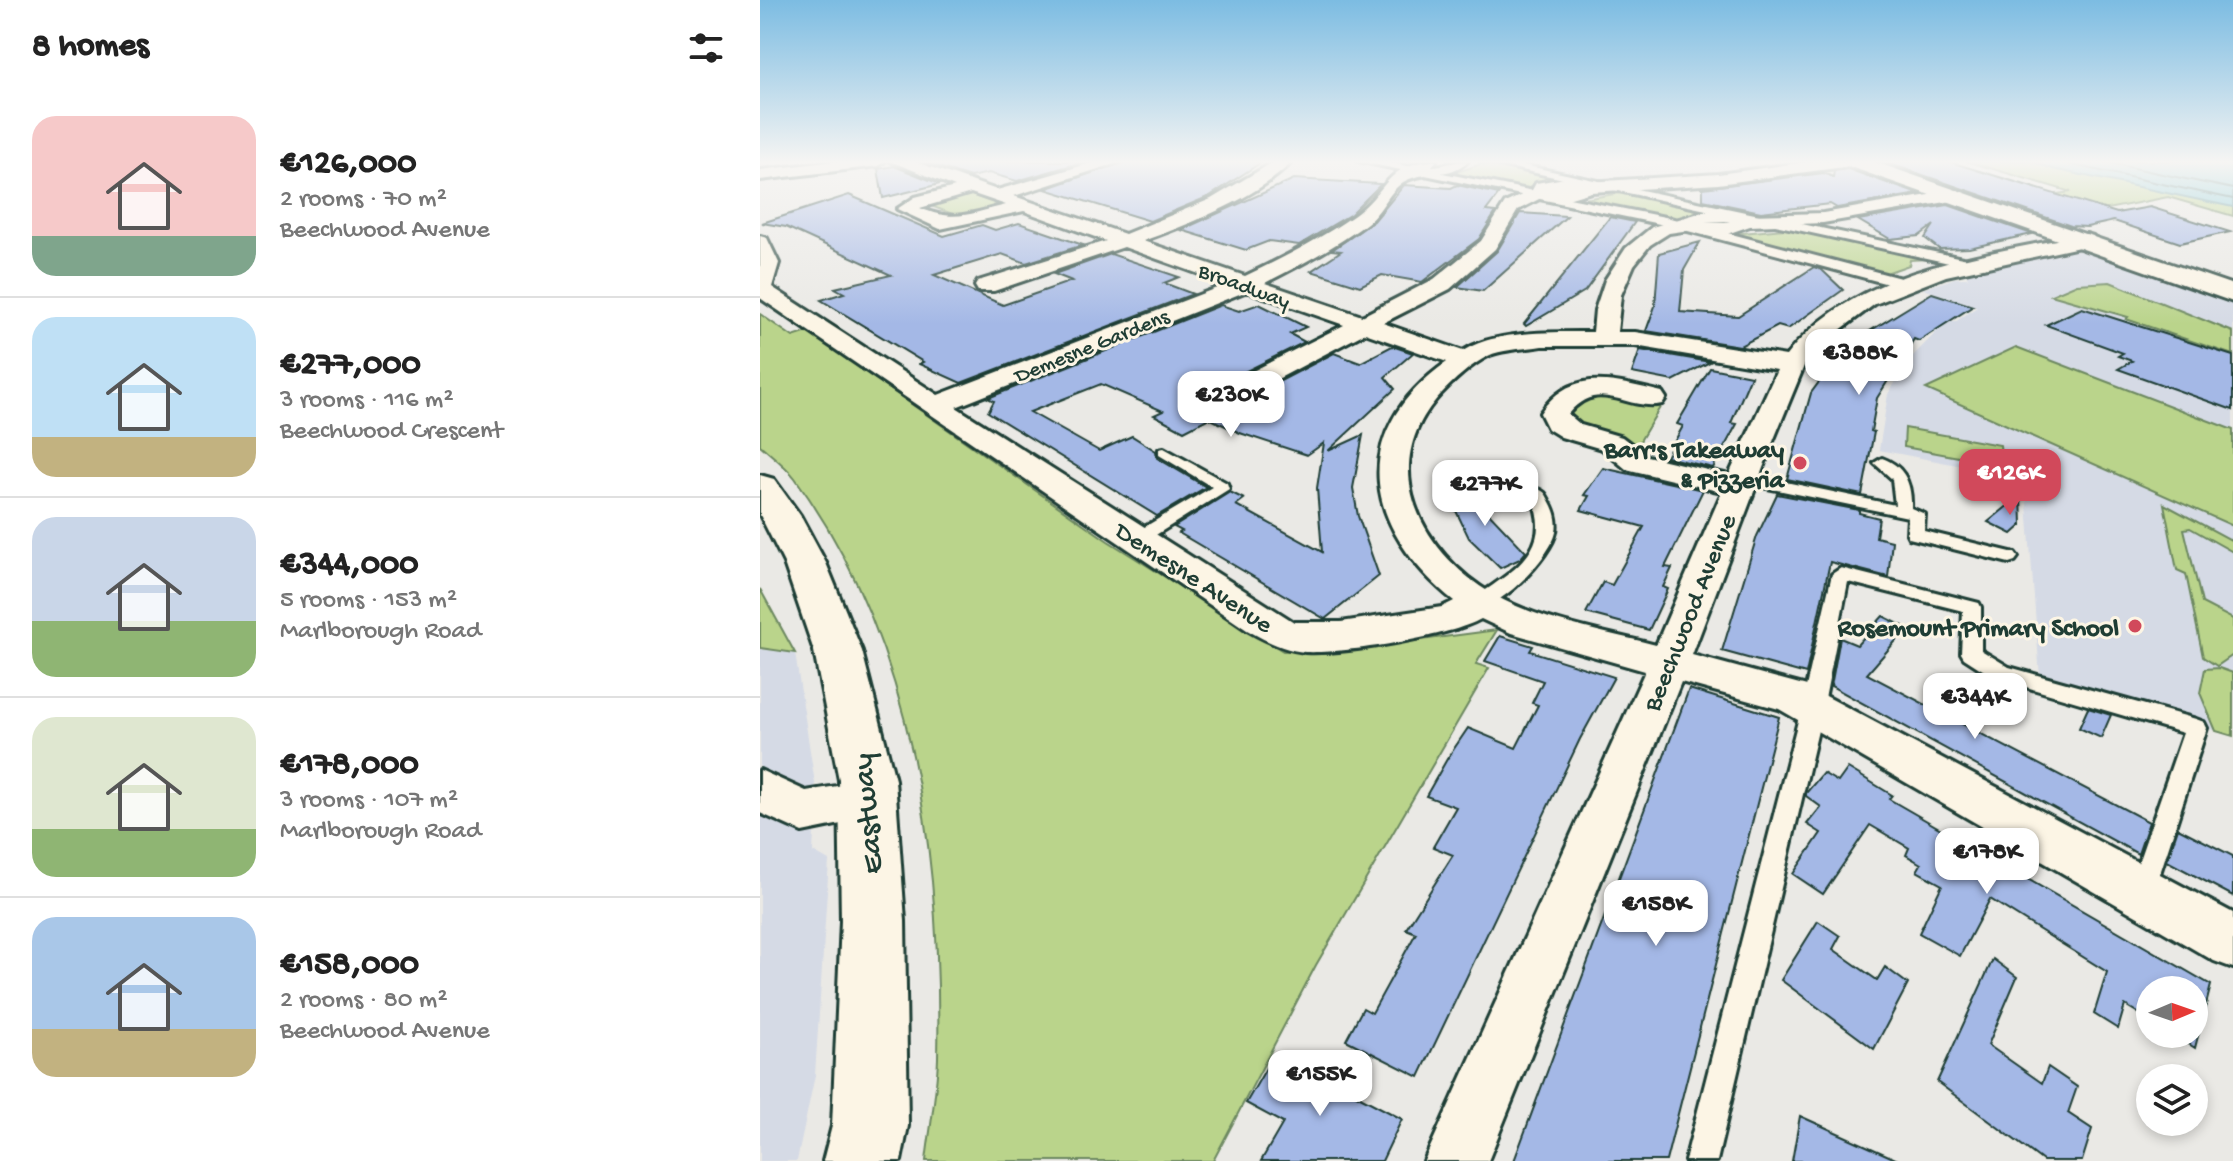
<!DOCTYPE html>
<html lang="en">
<head>
<meta charset="utf-8">
<style>
	:root { --surface:#fff; --page:#f2f2f2; --text:#222; --muted:#767676; --line:#e0e0e0; --accent:#d1495b }
	body { margin:0; font-family:"Gochi Hand",sans-serif; background:var(--page); color:var(--text); height:100vh; display:flex; flex-direction:column; font-size:30px; white-space:nowrap }
	* { box-sizing:border-box; margin:0 }
	p { font-size:26px; color:var(--muted) }
	.icon { flex:none; width:44px; height:44px; fill:none; stroke:currentColor; stroke-width:2; stroke-linecap:round; stroke-linejoin:round }
	.map { position:relative; flex:1; overflow:hidden }
	.panel { display:flex; flex-direction:column; background:var(--surface); width:760px }
	.panel>* { flex:none }
	.needle { width:52px; rotate:88deg }
	.controls { position:absolute; left:1376px; top:976px; display:grid; gap:16px }
	.controls a { display:grid; place-items:center; width:72px; height:72px; border-radius:50%; background:var(--surface); box-shadow:0 4px 12px #0003; font-size:40px }
	.price { position:absolute; translate:-50% -68px; padding:0 18px; border-radius:16px; background:#fff; color:#222; font-size:26px; line-height:52px; filter:drop-shadow(0 2px 4px #0008) }
	.price::after { content:''; position:absolute; left:50%; top:48px; width:24px; height:18px; margin-left:-12px; background:inherit; clip-path:polygon(0 0,100% 0,50% 100%) }
	.price.active { background:var(--accent); color:#fff }
	ul { padding:0; list-style:none }
	li { display:flex; align-items:center; gap:24px; height:200px; padding:0 32px }
	li+li { border-top:2px solid var(--line) }
	li span { display:grid; place-items:center; flex:none; width:224px; height:160px; border-radius:24px; color:#555 }
	li>.icon { margin-inline-start:auto }
	span .icon { width:96px; height:96px; fill:#fffc; stroke-width:1 }
	li b { font-size:34px }
	h2 { display:flex; justify-content:space-between; align-items:center; height:96px; padding:0 32px; font-size:34px }
	main { display:flex; flex:1; min-height:0 }
	.map>svg:first-child { display:block }
	.built { fill:#d5dae5 }
	.green { fill:#bad48b; stroke:#6c8860; stroke-width:2 }
	.water { fill:#7ac9d8; stroke:#569196; stroke-width:2 }
	.lines { fill:none; stroke-linecap:round; stroke-linejoin:round }
	.shore { stroke:#437576; stroke-width:2 }
	.building { fill:#a4b8e6; stroke:#1f3d34; stroke-width:2 }
	.service-casing { stroke:#1f3d34; stroke-width:6 }
	.pedestrian-casing { stroke:#1f3d34; stroke-width:6 }
	.minor-casing { stroke:#1f3d34; stroke-width:6 }
	.tertiary-casing { stroke:#1f3d34; stroke-width:6 }
	.service { fill:#fcf5e5; fill-rule:evenodd }
	.pedestrian { fill:#fcf5e5; fill-rule:evenodd }
	.minor { fill:#fcf5e5; fill-rule:evenodd }
	.tertiary { fill:#fcf5e5; fill-rule:evenodd }
	.poi-dot { fill:#d1495b; stroke:#fcf5e5; stroke-width:3 }
	.labels { text-anchor:middle; stroke-width:6; stroke-linejoin:round; paint-order:stroke }
	.far-street-label { font-size:22px; fill:#1f3d34; stroke:#fcf5e5 }
	.poi-label { font-size:26px; font-weight:bold; fill:#1f3d34; stroke:#fcf5e5; text-anchor:end }
	.street-label { font-size:26px; fill:#1f3d34; stroke:#fcf5e5 }
	.near-street-label { font-size:32px; fill:#1f3d34; stroke:#fcf5e5 }
</style>
</head>
<body>
<main>
<section class="panel">
<h2>8 homes<svg class="icon" aria-label="filters" viewBox="0 0 24 24"><path d="M4 7h16M4 17h16"/><circle cx="9" cy="7" r="2"/><circle cx="15" cy="17" r="2"/></svg></h2>
<ul>
<li><span style="background:linear-gradient(#f6c9c9 75%,#7fa58c 0)"><svg class="icon" aria-label="home" viewBox="0 0 24 24"><path d="M3 11l9-7 9 7M6 9v11h12V9"/></svg></span><div><b>€126,000</b><p>2 rooms · 70 m²</p><p>Beechwood Avenue</p></div></li>
<li><span style="background:linear-gradient(#bfe0f5 75%,#c2b280 0)"><svg class="icon" aria-label="home" viewBox="0 0 24 24"><path d="M3 11l9-7 9 7M6 9v11h12V9"/></svg></span><div><b>€277,000</b><p>3 rooms · 116 m²</p><p>Beechwood Crescent</p></div></li>
<li><span style="background:linear-gradient(#c9d6e8 65%,#8fb573 0)"><svg class="icon" aria-label="home" viewBox="0 0 24 24"><path d="M3 11l9-7 9 7M6 9v11h12V9"/></svg></span><div><b>€344,000</b><p>5 rooms · 153 m²</p><p>Marlborough Road</p></div></li>
<li><span style="background:linear-gradient(#dfe7d0 70%,#8fb573 0)"><svg class="icon" aria-label="home" viewBox="0 0 24 24"><path d="M3 11l9-7 9 7M6 9v11h12V9"/></svg></span><div><b>€178,000</b><p>3 rooms · 107 m²</p><p>Marlborough Road</p></div></li>
<li><span style="background:linear-gradient(#a9c7e8 70%,#c2b280 0)"><svg class="icon" aria-label="home" viewBox="0 0 24 24"><path d="M3 11l9-7 9 7M6 9v11h12V9"/></svg></span><div><b>€158,000</b><p>2 rooms · 80 m²</p><p>Beechwood Avenue</p></div></li>
</ul>
</section>
<div class="map">
<svg width="1473" height="1161" viewBox="0 0 1473 1161">
	<rect width="100%" height="100%" fill="#eae9e5"/>
	<filter id="ink" filterUnits="userSpaceOnUse"><feTurbulence type="fractalNoise" baseFrequency=".0125" numOctaves="2"/><feDisplacementMap in="SourceGraphic" scale="16" xChannelSelector="R" yChannelSelector="G"/><feConvolveMatrix kernelMatrix="1 2 1 2 8 2 1 2 1" color-interpolation-filters="sRGB"/></filter>
	<g filter="url(#ink)">
		<g class="built">
			<path d="M1329 247 1473 301V736L1280 677 1265 478 1119 450 1128 394 1150 359 1186 322H1195L1217 307 1163 289 1195 278H1208L1206 274Z"/>
			<path d="M0 648 35 653 56 790 53 852 69 861 55 1075 37 1161H0Z"/>
		</g>
		<g class="green">
			<path d="M1206 161H1473V216L1408 197 1337 211 1290 195 1311 192Z"/>
			<path d="M724 163 806 180 763 192 685 176Z"/>
			<path d="M203 192 247 208 209 220 171 206 158 208Z"/>
			<path d="M867 192 960 212 911 222 812 201Z"/>
			<path d="M1035 228 1186 258 1150 260 1149 265 1129 272 1130 276 961 235Z"/>
			<path d="M1350 282 1473 332V355L1366 319 1368 317 1291 295 1317 284Z"/>
			<path d="M0 314 33 337 48 332 348 541 523 651 600 648 737 630 716 664 729 668 556 965 453 1161H166C170 1127 177 1092 178 1058 182 860 155 643 35 478 26 466 11 455 0 445Z"/>
			<path d="M1256 347 1473 430V526L1166 389Z"/>
			<path d="M824 392 902 404 874 451 803 420Z"/>
			<path d="M1145 428 1240 445 1242 465 1144 447Z"/>
			<path d="M1404 504 1473 541V552L1430 528 1424 529 1442 603 1473 619V655L1457 666 1443 657 1426 574 1417 570Z"/>
			<path d="M0 589 35 653 0 648Z"/>
			<path d="M1459 668 1473 673V736L1456 731 1440 693 1445 669Z"/>
		</g>
		<path class="water" d="M1270 161H1473V207L1293 169Z"/>
		<g class="lines">
			<g class="shore">
				<path d="M1294 161 1473 199"/>
				<path d="M1341 161 1473 189"/>
			</g>
		</g>
		<g class="building">
			<path d="M236 161H326L257 181 229 173 210 177 164 162Z"/>
			<path d="M366 161H503L450 196 390 221 285 189Z"/>
			<path d="M1122 161H1187L1357 213 1390 207 1470 232 1420 243 1354 221 1327 227 1311 226Z"/>
			<path d="M134 166 180 184 123 198 118 169Z"/>
			<path d="M1088 169 1158 194 1077 208 1070 204 1001 212 943 200V188L1064 173 1073 177 1074 171Z"/>
			<path d="M534 179 621 184 591 214 539 245 509 241 486 250 421 230Z"/>
			<path d="M644 185 691 188 697 185 739 194 726 211 736 212 719 239 662 282 622 275 600 286 551 271 581 251 572 250 614 221Z"/>
			<path d="M89 195 184 236 222 225 235 230 259 223 323 245 266 263 242 254 174 275 243 305 312 281 294 274 351 254 419 277 404 283 433 294 201 383 159 364 163 362 61 300 84 293 75 288 131 275 26 227 2 223Z"/>
			<path d="M1188 205 1272 234 1209 248 1179 249 1165 238 1174 225 1159 236 1130 239 1098 220Z"/>
			<path d="M760 213 807 216 723 291 697 287 737 251Z"/>
			<path d="M850 217 875 222 825 291 766 326 764 324Z"/>
			<path d="M940 242 924 270 920 312 978 316 1054 267 1062 270 1083 290 1028 329 1018 326 980 346 886 331 895 306 899 253Z"/>
			<path d="M1172 293 1213 306 1159 341 1154 339 1117 398 1111 431 1114 432 1102 495 1027 479 1051 393 1067 371 1059 369 1080 355 1087 345Z"/>
			<path d="M499 304 546 327 530 334 545 342 470 379 464 390 471 397H490L574 353 600 363 632 346 653 353 625 377 635 389 568 451 603 435 593 488 598 516 619 576 565 619 419 533 422 531 414 527 470 492 484 499 476 505 562 552 557 488 564 443 547 455 480 433 449 418 424 431 394 415 403 411 341 384 270 412 339 451 372 436 396 451 397 458 446 487 397 516 228 412 234 401 228 398 461 305 479 311Z"/>
			<path d="M1322 308 1473 356V410L1358 369 1372 361 1358 356 1363 353 1286 325Z"/>
			<path d="M880 350 950 362 913 381 872 373Z"/>
			<path d="M950 368 991 376 971 423 977 424 953 468 906 457 923 426 917 424Z"/>
			<path d="M843 468 943 490 905 567 912 568 903 587 908 589 889 630 826 613 843 582 852 585 884 527 821 510 829 496 824 495Z"/>
			<path d="M713 487 725 509 766 552 760 559 740 568 709 538 686 490Z"/>
			<path d="M1017 494 1099 510V513L1119 518 1116 537 1132 541 1128 577 1070 562 1046 674 962 651 997 536Z"/>
			<path d="M1261 495 1262 525 1252 534 1228 522Z"/>
			<path d="M1123 616 1147 628 1107 674 1389 822 1378 854 1071 686 1080 638 1097 645Z"/>
			<path d="M740 636 773 646 770 651 854 677 820 739 659 1077 586 1040 603 1008 612 1013 656 933 646 929 693 855 673 847 696 807 666 796 687 759 708 728 756 748 778 705 772 703 783 681 725 661Z"/>
			<path d="M929 689 1019 717 906 1161H754Z"/>
			<path d="M1328 708 1351 715 1341 738 1319 728Z"/>
			<path d="M1088 768 1132 795 1129 799 1451 985 1435 1048 1413 1034H1434V990H1390V1020L1365 1005 1358 1029 1334 1014 1347 972 1230 899 1200 956 1159 933 1182 885 1157 871 1161 864 1146 855 1149 848 1110 825 1063 894 1033 874 1061 833 1047 824 1061 807 1046 796V793L1063 773 1078 782Z"/>
			<path d="M1418 828 1473 856V896L1407 861Z"/>
			<path d="M1058 921 1080 936 1073 949 1117 980 1125 967 1148 984 1114 1049 1021 980Z"/>
			<path d="M1233 959 1257 977 1228 1045 1282 1083 1288 1067 1317 1087 1308 1113 1332 1129 1322 1161H1283L1177 1082Z"/>
			<path d="M513 1056 566 1079 642 1119 622 1161H501L523 1123 486 1103Z"/>
			<path d="M1040 1116 1140 1161H1032Z"/>
		</g>
		<g class="lines">
			<defs>
				<g id="service">
					<path d="M404 448 467 483 469 489 383 543H371L369 539 371 535 452 487 399 455V449Z"/>
					<path d="M1122 458C1145 466 1152 485 1151 508L1165 514 1164 531 1255 553 1258 557 1255 561 1249 563 1149 538 1147 534 1148 517 983 483 975 478 983 473 1135 505 1132 479 1114 463Z"/>
					<path d="M778 489C786 492 786 495 790 502 795 511 798 521 796 532 792 555 737 614 713 607L711 603 713 599C754 570 796 549 770 494Z"/>
					<path d="M1081 568 1219 603 1221 607V650L1249 667 1436 719 1444 722 1447 728 1395 889 1391 897 1382 901 1373 897 1369 889 1423 733 1235 678 1204 658 1201 653 1203 611 1088 582 1063 709 957 1161H925L1041 709 1072 574Z"/>
				</g>
				<g id="pedestrian">
					<path d="M598 161H622L910 218 1152 281 1155 284 1147 289 909 226Z"/>
					<path d="M721 161H744L1212 260 1219 264 1212 268Z"/>
				</g>
				<g id="minor">
					<path d="M75 161H125L118 166 0 180V170Z"/>
					<path d="M130 161H153L237 190 338 161H363L254 196 365 234 451 199 515 161H533C499 197 430 224 383 241L485 276C523 258 558 240 593 216 626 194 627 161 676 161L672 166C681 166 696 161 708 161 689 179 666 170 645 181 629 190 622 212 607 223 576 247 540 265 505 283L602 316 674 279 721 241 745 203 772 190 776 183 805 178 827 182 958 174 1054 161H1098L1091 166 958 184 831 192 804 200 781 198 758 210 735 249 690 289 623 323 703 351C734 330 797 332 833 332L835 310 845 280 866 248 892 227 949 210 988 215 1063 213 1198 190 1207 195 1198 200 1063 223 990 226 967 234 930 230 909 233 890 245 874 265 861 295 857 332H875L1026 356C1096 267 1222 256 1326 234L1333 236 1336 240 1333 244 1186 276 1115 304 1060 345 1044 366 1014 439 932 655 1047 686 1473 913V968L1454 961 1019 709 921 682 728 1161H664L885 671 751 633 721 619C689 637 583 654 545 652 524 650 504 640 487 630L0 298V236L7 238 19 263 12 287 178 395 467 284 364 247 234 291H218L215 286 218 281 346 241 264 211 180 229 137 209 155 197 195 187ZM211 193 246 205C211 213 195 223 160 208ZM965 221 970 222H945ZM487 291 584 325 471 382 467 388 471 394H489L605 333 687 362C585 434 605 529 694 601L682 607 581 622H534L196 407ZM782 346H875L1017 370 969 475 887 456 862 437 821 425 808 414C839 376 867 412 902 404L906 398 902 392C855 381 812 366 780 413L788 429 801 437 842 449 866 469 962 492 896 645C842 631 783 622 734 595 660 552 615 465 681 394 693 381 712 364 728 356 743 349 766 349 782 346Z"/>
					<path d="M0 770 46 791 108 781 125 787 131 801 125 815 42 832 0 813Z"/>
				</g>
				<g id="tertiary">
					<path d="M1083 161H1112L1473 285V302L1085 165Z"/>
					<path d="M0 475 14 479 40 515 66 563 102 651 135 780 145 921 148 1126 141 1161H63L72 1126 81 921 79 780 54 651 24 563 0 515Z"/>
				</g>
			</defs>
			<use href="#service" class="service-casing"/>
			<use href="#pedestrian" class="pedestrian-casing"/>
			<use href="#minor" class="minor-casing"/>
			<use href="#tertiary" class="tertiary-casing"/>
			<use href="#service" class="service"/>
			<use href="#pedestrian" class="pedestrian"/>
			<use href="#minor" class="minor"/>
			<use href="#tertiary" class="tertiary"/>
		</g>
	</g>
	<linearGradient id="sky" x2="0" y2="1"><stop stop-color="#7cbce2"/><stop offset="0.5" stop-color="#f6f5f3"/><stop offset="1" stop-color="#f6f5f3" stop-opacity="0"/></linearGradient>
	<rect width="1473" height="324" fill="url(#sky)"/>
	<g class="poi-dot">
		<circle cx="1040" cy="463" r="8"/>
		<circle cx="1375" cy="626" r="8"/>
	</g>
	<g class="labels">
		<g class="far-street-label">
			<text transform="translate(485 284) rotate(20)" y="8">Broadway</text>
			<text transform="translate(331 344) rotate(-22)" y="8">Demesne Gardens</text>
		</g>
		<g class="poi-label">
			<text x="1024" y="457">Barr's Takeaway<tspan x="1024" dy="30">&amp; Pizzeria</tspan></text>
			<text x="1359" y="635">Rosemount Primary School</text>
		</g>
		<g class="street-label">
			<text transform="translate(435 576) rotate(33)" y="9">Demesne Avenue</text>
			<text transform="translate(928 612) rotate(-68)" y="9">Beechwood Avenue</text>
		</g>
		<g class="near-street-label">
			<text transform="translate(105 814) rotate(-95)" y="11">Eastway</text>
		</g>
	</g>
</svg>
<div class="controls">
<a><svg class="needle" viewBox="-14 -14 28 28"><path d="M0-13l5 13h-10z" fill="#e53935"/><path d="M0 13l5-13h-10z" fill="#767676"/></svg></a>
<a><svg class="icon" aria-label="layers" viewBox="0 0 24 24"><path d="M12 4l9 5-9 5-9-5zM3 14l9 5 9-5"/></svg></a>
</div>
<b class="price" style="left:1099px;top:397px">€388K</b>
<b class="price" style="left:471px;top:439px">€230K</b>
<b class="price active" style="left:1250px;top:517px">€126K</b>
<b class="price" style="left:725px;top:528px">€277K</b>
<b class="price" style="left:1215px;top:741px">€344K</b>
<b class="price" style="left:1227px;top:896px">€178K</b>
<b class="price" style="left:896px;top:948px">€158K</b>
<b class="price" style="left:560px;top:1118px">€155K</b>
</div>
</main>
</body>
</html>
